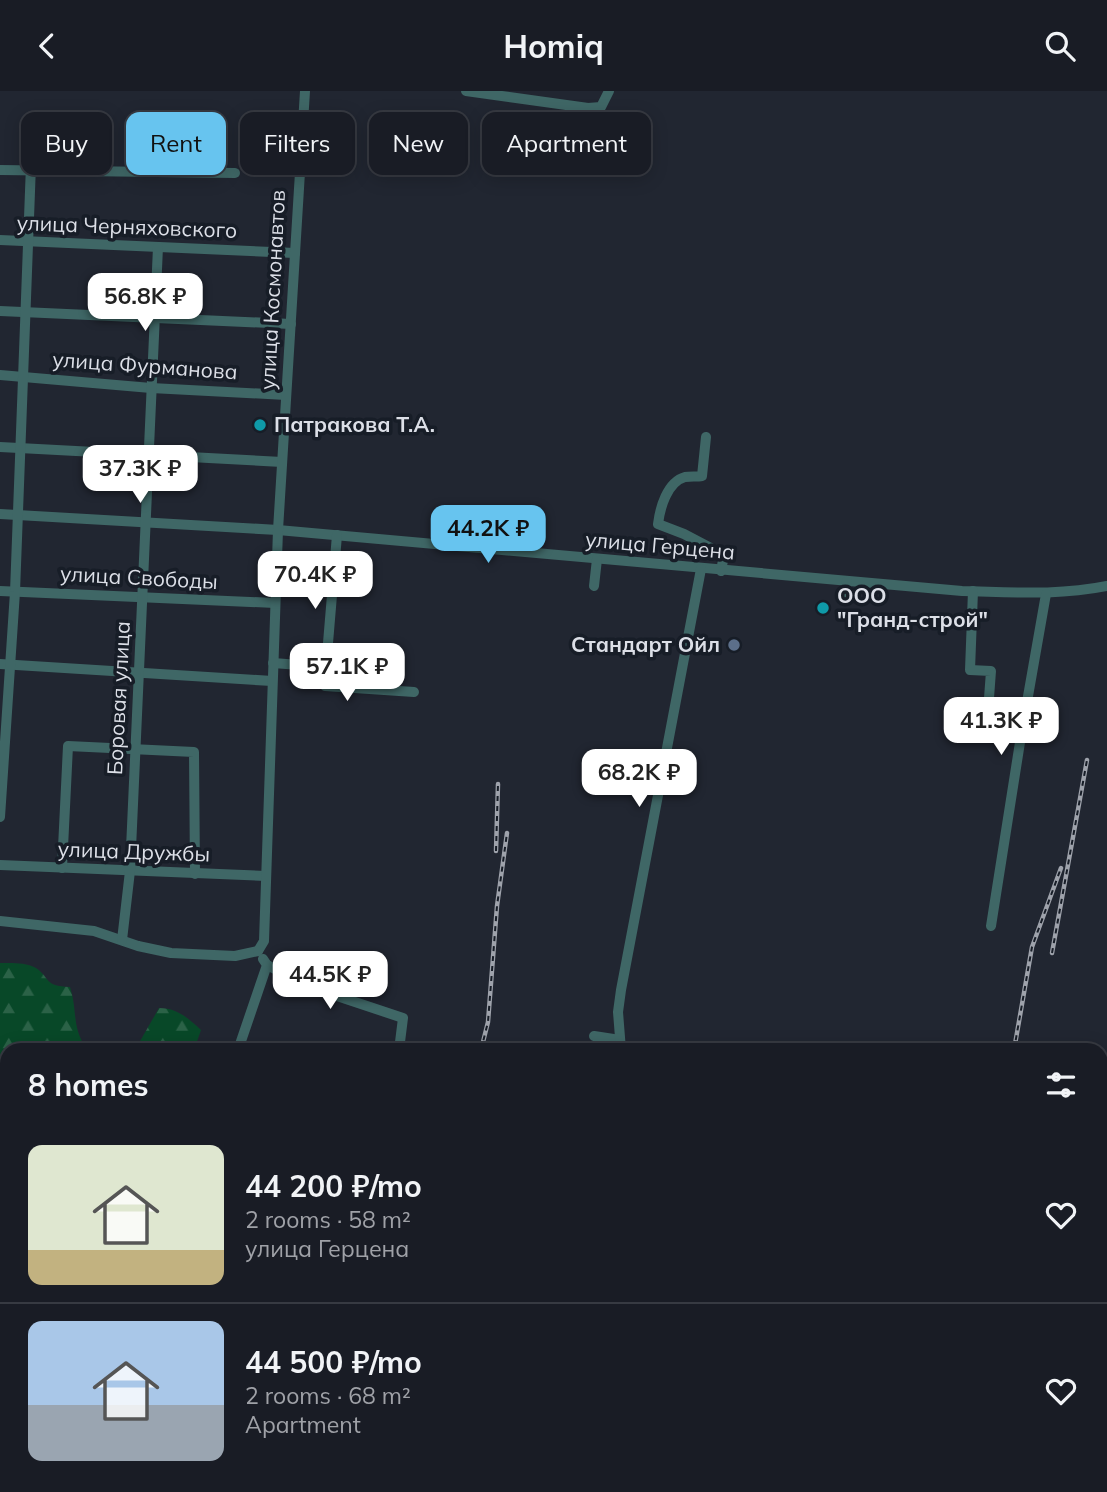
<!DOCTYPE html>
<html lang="en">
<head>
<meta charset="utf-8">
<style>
	:root { --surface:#191c25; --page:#22252d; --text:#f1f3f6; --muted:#9fa1a7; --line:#373a42; --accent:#67c4ef }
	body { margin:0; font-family:Mulish,sans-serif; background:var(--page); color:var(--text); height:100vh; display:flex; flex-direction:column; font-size:26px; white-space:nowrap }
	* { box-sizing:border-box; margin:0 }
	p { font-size:23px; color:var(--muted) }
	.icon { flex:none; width:38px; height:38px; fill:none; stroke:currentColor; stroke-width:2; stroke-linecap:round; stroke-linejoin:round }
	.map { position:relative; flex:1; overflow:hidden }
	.sheet { position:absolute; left:0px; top:952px; width:1108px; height:450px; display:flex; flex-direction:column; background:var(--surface); border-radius:21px 21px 0 0; box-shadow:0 4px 18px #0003,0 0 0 2px var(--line) }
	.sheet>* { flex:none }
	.guide { position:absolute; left:21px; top:21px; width:700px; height:63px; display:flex; gap:14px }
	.price { position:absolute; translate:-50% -60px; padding:0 16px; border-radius:14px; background:#fff; color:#222; font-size:23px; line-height:46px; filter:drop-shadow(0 2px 4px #0008) }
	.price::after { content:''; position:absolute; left:50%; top:42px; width:21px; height:16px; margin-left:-10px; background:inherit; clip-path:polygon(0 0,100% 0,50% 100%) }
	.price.active { background:var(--accent); color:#111 }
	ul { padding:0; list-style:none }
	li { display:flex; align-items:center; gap:21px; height:175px; padding:0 28px }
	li+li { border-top:2px solid var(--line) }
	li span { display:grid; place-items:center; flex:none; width:196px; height:140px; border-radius:14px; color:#555 }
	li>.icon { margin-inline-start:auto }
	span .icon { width:84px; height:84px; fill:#fffc; stroke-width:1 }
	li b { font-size:30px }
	h2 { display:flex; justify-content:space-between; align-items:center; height:84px; padding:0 28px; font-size:30px }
	.chip { padding:0 24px; border-radius:14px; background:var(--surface); box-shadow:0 4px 18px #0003,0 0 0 2px var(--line); font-size:24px; line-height:63px }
	.chip.active { background:var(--accent); color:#111 }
	header { display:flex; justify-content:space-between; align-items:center; height:91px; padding:0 28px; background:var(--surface); font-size:32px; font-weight:700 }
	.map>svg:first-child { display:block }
	.forest { fill:url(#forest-firs) }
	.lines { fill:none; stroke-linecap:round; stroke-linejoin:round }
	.minor { stroke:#3f6766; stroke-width:10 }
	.major { stroke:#4fa8a5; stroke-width:12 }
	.rail-casing { stroke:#9ea2ab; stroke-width:4.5 }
	.rail { stroke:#171d27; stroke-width:2; stroke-dasharray:5; stroke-linecap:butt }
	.culture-dot { fill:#0f9aa8; stroke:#171d27; stroke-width:2.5 }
	.service-dot { fill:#5c6f8a; stroke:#171d27; stroke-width:2.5 }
	.labels { text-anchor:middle; stroke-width:7; stroke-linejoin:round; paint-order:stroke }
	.street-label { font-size:21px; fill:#dcdfe7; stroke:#171d27 }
	.poi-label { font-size:21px; font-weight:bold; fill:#dcdfe7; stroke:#171d27; text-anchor:start }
</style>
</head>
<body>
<header><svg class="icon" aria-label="back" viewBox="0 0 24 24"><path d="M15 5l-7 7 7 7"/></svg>Homiq<svg class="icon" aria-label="search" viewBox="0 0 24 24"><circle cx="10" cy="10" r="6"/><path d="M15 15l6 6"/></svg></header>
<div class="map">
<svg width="1107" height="1401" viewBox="0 0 1107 1401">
	<defs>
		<pattern id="forest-firs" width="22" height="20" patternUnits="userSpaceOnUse" patternTransform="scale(1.75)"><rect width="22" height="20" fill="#084828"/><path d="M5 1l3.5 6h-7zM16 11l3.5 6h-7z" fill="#2b6247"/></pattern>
	</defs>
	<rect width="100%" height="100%" fill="#212631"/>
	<g class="forest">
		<path d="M0 872C11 872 25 871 36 877 51 887 43 895 70 896 78 921 71 935 87 959H7V1111L0 1109Z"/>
		<path d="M159 917C177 917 188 927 201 939L194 959H135Z"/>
	</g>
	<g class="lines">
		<g class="minor">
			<path d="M466 0 588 17 601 16 609 0"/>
			<path d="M0 79 235 82"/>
			<path d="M0 149 295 162"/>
			<path d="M0 220 291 233"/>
			<path d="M0 284 151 297 286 304"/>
			<path d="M706 346 702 385C697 386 690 385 685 386 667 391 660 417 658 433L684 443 724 464 721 480"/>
			<path d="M0 356 282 371"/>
			<path d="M0 423 278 439 962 500C1011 501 1058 505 1107 495"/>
			<path d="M594 495 597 468"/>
			<path d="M0 500 275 512"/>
			<path d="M973 500 970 579 991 580 989 607"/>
			<path d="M845 510 847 490"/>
			<path d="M273 572 326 576 337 444"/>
			<path d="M0 573 272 590"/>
			<path d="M326 576 325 595 414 601"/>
			<path d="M0 726 15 501 32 47"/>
			<path d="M0 774 266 785"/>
			<path d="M62 777 68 655 194 661 195 783"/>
			<path d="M0 830 94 840 138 855 171 862 235 865 258 860"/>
			<path d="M991 835 1021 645 1046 503"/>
			<path d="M122 849 130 780 158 156"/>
			<path d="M258 860 264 850 278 439 305 0"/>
			<path d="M267 874 313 897 403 927 399 959"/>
			<path d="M594 945 620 949"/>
			<path d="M238 959 267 874 263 868"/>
			<path d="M621 959 618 921 621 899 701 478"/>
			<path d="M0 1183H4"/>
			<path d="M199 1395 201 1401"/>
			<path d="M346 1395 349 1401"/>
			<path d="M449 1395 463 1401"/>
			<path d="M1059 1395 1060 1401"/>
			<path d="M35 1401 53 1395"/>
			<path d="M297 1401 322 1395"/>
		</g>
		<g class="major">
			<path d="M1101 1309 1107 1308"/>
			<path d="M530 1401 534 1395"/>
		</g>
		<defs>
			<g id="rail">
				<path d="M496 760 498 693"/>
				<path d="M1052 862 1087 669"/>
				<path d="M481 959 488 931 497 815 507 742"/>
				<path d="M1014 959 1032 856 1061 777"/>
				<path d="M1037 959V957"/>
				<path d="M1101 1181 1107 1178"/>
				<path d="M0 1207 7 1210"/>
				<path d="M1101 1215 1107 1214"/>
				<path d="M0 1223 7 1225"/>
				<path d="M517 1395 529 1401"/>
			</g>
		</defs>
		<use href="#rail" class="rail-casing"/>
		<use href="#rail" class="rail"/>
	</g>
	<g class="culture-dot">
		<circle cx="260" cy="334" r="7"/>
		<circle cx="823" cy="517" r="7"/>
	</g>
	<circle class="service-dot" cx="734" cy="554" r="7"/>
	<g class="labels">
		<g class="street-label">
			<text transform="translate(127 136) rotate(2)" y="7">улица Черняховского</text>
			<text transform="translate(273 199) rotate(-87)" y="7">улица Космонавтов</text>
			<text transform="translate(145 275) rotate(4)" y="7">улица Фурманова</text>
			<text transform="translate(660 455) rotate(5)" y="7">улица Герцена</text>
			<text transform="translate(139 487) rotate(3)" y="7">улица Свободы</text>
			<text transform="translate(119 607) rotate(-87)" y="7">Боровая улица</text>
			<text transform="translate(134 761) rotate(2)" y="7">улица Дружбы</text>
		</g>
		<g class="poi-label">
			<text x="274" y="341">Патракова Т.А.</text>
			<text x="837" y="512">ООО<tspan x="837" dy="24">"Гранд-строй"</tspan></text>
			<text x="720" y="561" text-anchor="end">Стандарт Ойл</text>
		</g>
	</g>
</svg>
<b class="price" style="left:145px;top:242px">56.8K ₽</b>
<b class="price" style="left:140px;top:414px">37.3K ₽</b>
<b class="price active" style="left:488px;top:474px">44.2K ₽</b>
<b class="price" style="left:315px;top:520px">70.4K ₽</b>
<b class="price" style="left:347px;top:612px">57.1K ₽</b>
<b class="price" style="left:1001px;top:666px">41.3K ₽</b>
<b class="price" style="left:639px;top:718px">68.2K ₽</b>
<b class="price" style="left:330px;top:920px">44.5K ₽</b>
<div class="guide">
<a class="chip">Buy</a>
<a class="chip active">Rent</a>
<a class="chip">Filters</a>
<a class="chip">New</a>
<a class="chip">Apartment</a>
</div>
<section class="sheet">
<h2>8 homes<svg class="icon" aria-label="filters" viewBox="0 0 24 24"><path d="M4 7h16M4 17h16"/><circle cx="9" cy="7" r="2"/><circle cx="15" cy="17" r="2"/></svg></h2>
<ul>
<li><span style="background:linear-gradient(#dfe7d0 75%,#c2b280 0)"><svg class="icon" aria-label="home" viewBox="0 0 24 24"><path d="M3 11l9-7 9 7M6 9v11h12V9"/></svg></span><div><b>44 200 ₽/mo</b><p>2 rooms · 58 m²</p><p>улица Герцена</p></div><svg class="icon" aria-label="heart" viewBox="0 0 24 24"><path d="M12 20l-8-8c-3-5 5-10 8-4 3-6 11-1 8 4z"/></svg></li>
<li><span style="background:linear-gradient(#a9c7e8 60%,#9aa5b1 0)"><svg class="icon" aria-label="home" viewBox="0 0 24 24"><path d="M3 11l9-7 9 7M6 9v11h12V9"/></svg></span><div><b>44 500 ₽/mo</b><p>2 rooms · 68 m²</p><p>Apartment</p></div><svg class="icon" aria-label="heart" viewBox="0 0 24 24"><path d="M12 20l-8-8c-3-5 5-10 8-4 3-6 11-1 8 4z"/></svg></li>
</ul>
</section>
</div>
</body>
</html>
